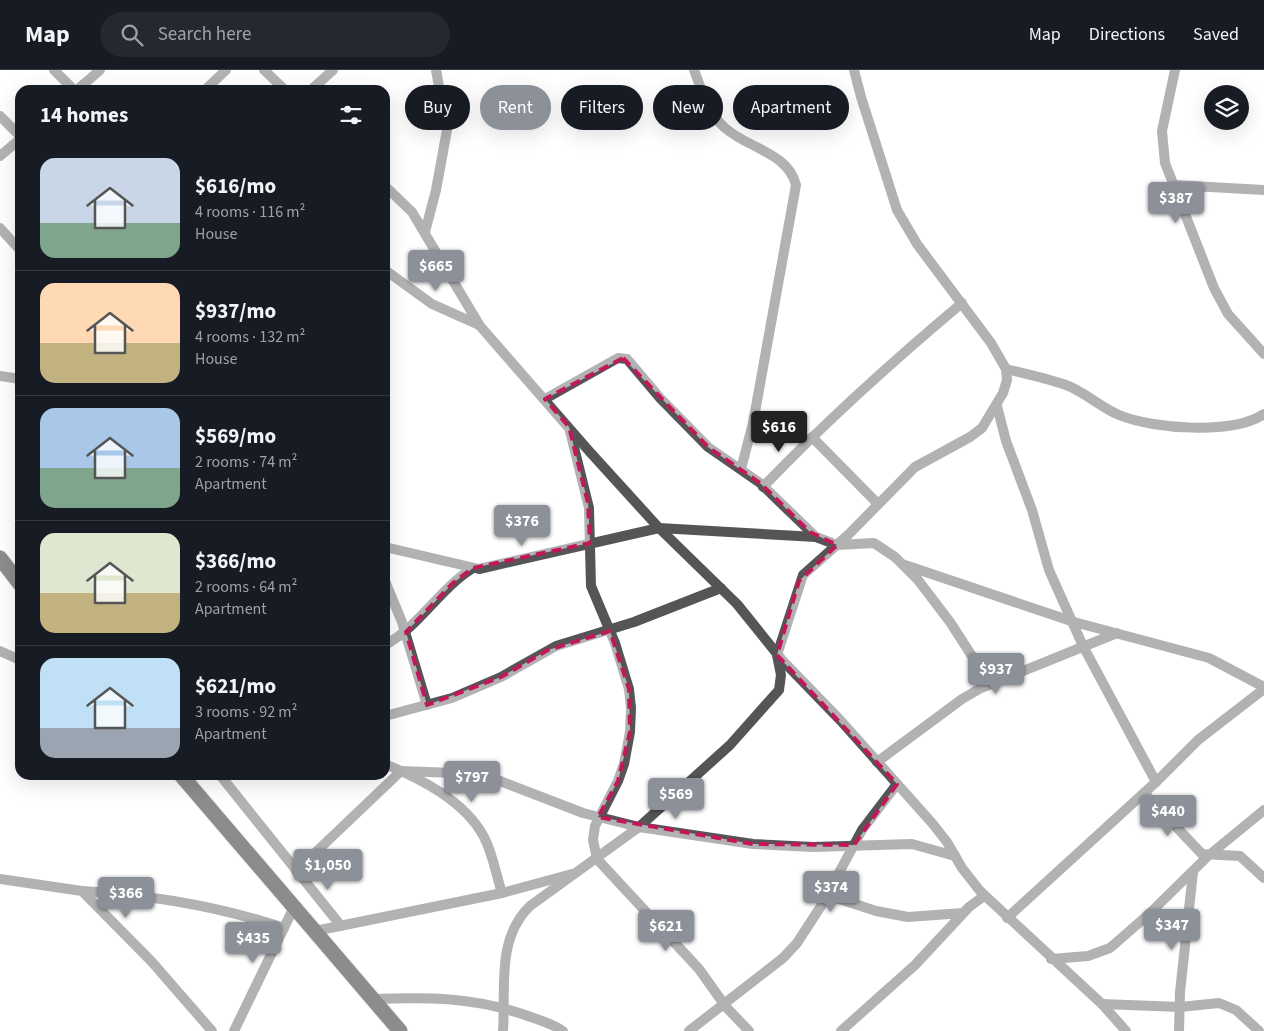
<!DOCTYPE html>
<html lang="en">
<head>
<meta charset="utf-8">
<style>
	:root { --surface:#171b24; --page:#242831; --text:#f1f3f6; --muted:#9ea1a6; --line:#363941; --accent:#8c9099 }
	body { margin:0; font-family:"Source Sans 3",sans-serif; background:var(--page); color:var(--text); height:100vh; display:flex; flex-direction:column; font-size:19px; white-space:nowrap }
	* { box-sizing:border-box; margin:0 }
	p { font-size:16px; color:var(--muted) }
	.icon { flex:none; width:28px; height:28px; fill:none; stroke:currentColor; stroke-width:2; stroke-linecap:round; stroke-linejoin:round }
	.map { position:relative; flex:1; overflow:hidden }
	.sheet { position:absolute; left:15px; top:15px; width:375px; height:695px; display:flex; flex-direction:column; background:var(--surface); border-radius:15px; box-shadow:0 5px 20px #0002 }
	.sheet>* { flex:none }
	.banner { position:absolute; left:405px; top:15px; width:475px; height:45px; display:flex; gap:10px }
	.controls { position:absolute; left:1204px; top:15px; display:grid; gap:10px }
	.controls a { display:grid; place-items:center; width:45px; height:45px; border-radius:50%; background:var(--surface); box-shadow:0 5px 20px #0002; font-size:25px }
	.price { position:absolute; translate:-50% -42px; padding:0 11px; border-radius:5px; background:var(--accent); color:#fff; font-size:16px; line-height:32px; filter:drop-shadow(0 1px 2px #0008) }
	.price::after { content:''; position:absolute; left:50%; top:30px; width:15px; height:11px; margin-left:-8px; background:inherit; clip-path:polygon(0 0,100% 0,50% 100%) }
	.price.active { background:#222; color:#fff }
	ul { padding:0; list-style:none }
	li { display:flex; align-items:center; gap:15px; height:125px; padding:0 25px }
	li+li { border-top:1px solid var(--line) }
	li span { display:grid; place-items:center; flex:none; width:140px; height:100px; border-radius:15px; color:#555 }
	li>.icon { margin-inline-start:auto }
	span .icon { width:60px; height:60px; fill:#fffc; stroke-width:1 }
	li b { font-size:21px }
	h2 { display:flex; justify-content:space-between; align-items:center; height:60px; padding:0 25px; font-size:21px }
	.pill { padding:0 18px; border-radius:22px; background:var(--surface); box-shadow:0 5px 20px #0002; font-size:18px; line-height:45px }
	.pill.active { background:var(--accent); color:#fff }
	header { display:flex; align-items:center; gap:30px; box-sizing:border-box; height:70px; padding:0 25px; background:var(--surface); border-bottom:1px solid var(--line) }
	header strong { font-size:24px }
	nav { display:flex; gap:28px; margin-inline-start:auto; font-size:18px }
	.search { width:350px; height:45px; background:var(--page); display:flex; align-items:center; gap:12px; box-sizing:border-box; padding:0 18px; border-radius:28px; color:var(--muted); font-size:19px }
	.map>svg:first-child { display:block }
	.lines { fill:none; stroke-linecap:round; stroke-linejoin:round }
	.highway-casing { stroke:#dbdbdb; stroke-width:17 }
	.street { stroke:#555; stroke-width:10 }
	.highway { stroke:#000; stroke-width:15 }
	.marked { fill:none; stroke:#c2185b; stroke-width:4; stroke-dasharray:10 6; stroke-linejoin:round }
</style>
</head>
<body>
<header>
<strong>Map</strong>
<div class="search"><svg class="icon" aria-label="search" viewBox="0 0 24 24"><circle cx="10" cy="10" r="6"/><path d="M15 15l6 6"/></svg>Search here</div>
<nav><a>Map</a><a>Directions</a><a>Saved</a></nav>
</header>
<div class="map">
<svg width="1264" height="961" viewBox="0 0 1264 961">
	<rect width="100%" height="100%" fill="#fff"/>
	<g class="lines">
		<defs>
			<g id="highway">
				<path d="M0 488 20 514"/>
				<path d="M181 705 400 961"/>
			</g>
		</defs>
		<use href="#highway" class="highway-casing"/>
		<g class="street">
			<path d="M54 0 74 20"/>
			<path d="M264 0 285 20"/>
			<path d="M694 0C702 20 707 42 724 57 746 78 788 82 796 115L753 353 741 399"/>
			<path d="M1175 0 1162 61 1165 93 1214 218 1228 244 1264 284"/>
			<path d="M77 20 100 0"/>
			<path d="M205 20 226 0"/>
			<path d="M311 20 333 0"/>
			<path d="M0 46 20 66"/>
			<path d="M0 86 20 69"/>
			<path d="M1174 115 1264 120"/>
			<path d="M385 116 412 142 480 256 589 381 659 458 737 534 782 590 841 651 932 753 947 772 962 798 980 821 1102 934 1126 961"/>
			<path d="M0 158 20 180"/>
			<path d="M425 162 436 120 447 60 436 0"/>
			<path d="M385 200 432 234 479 255"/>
			<path d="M1006 299C1026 304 1047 308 1066 315 1085 322 1100 337 1119 345 1153 359 1233 365 1264 344"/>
			<path d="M0 306 20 309"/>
			<path d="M385 313V326"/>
			<path d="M545 329 618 288 627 289 660 328 708 377 760 413 816 467 837 475 874 473 895 487 918 510 950 552 990 614"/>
			<path d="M997 336 1006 371 1032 440 1049 500 1083 576 1156 712"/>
			<path d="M570 361 589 438 591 516 615 573 629 619 631 638 630 662 624 694 618 711 595 756 593 770 597 789 699 899 726 937 749 961"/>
			<path d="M812 367 878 434"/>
			<path d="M763 417C826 351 893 291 962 233"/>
			<path d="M385 477 479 499 659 458 816 467"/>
			<path d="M905 495 1074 552 1209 588 1264 617"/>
			<path d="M385 511 402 552 427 635"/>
			<path d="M385 575C420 556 439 519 473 498"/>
			<path d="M0 581 20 590"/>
			<path d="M385 646 452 628 501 607 556 576 634 552 721 518"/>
			<path d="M877 692 962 629 981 618 1117 563"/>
			<path d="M385 694C421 709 465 731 484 767 493 784 496 805 502 823"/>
			<path d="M220 705 341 856"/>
			<path d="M1144 723 1202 784 1240 786 1264 808"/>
			<path d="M296 801 401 701 482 704 583 743 639 757 753 774 813 777 912 774 955 786"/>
			<path d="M0 809 82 821 152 892 212 961"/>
			<path d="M82 821C151 825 218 836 284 858"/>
			<path d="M827 825 876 841 908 847 963 843"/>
			<path d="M1007 848 1156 712 1198 670 1264 619"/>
			<path d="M315 861 502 823 572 804"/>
			<path d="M1051 889 1088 886 1110 878 1149 844 1208 786 1264 740"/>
			<path d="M373 929C429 927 474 927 528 946 540 950 553 954 563 961"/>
			<path d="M1102 934 1180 937 1219 933 1236 940 1259 961"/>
			<path d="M234 961 294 837"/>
			<path d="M503 961C506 918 496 869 530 836L639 757 730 675 779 620 781 605 777 585 803 505 849 464 915 397 970 367 982 358 1003 323 1007 310 1006 299 991 273 917 174 897 140 861 27 854 0"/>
			<path d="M689 961 783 888 797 873 821 836 862 760 897 714"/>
			<path d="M841 961 915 895 969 837 984 826"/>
			<path d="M1179 961 1180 922 1193 802"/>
		</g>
		<use href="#highway" class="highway"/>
	</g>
	<path d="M0 0H1264V961H0ZM623 288 708 377 760 413 810 462 837 475 799 511 777 585 897 714 854 775 753 774 598 747 618 711 630 662 629 619 610 561 548 580 501 607 427 635 406 562 453 513 473 498 590 473 588 433 569 357 545 329Z" fill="#fff" fill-opacity=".55" fill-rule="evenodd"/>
	<path class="marked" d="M623 288 708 377 760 413 810 462 837 475 799 511 777 585 897 714 854 775 753 774 598 747 618 711 630 662 629 619 610 561 548 580 501 607 427 635 406 562 453 513 473 498 590 473 588 433 569 357 545 329Z"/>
</svg>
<div class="controls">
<a><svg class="icon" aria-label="layers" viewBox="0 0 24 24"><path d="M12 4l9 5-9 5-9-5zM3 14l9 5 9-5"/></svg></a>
</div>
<b class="price" style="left:1176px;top:154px">$387</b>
<b class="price" style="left:436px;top:222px">$665</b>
<b class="price active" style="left:779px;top:383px">$616</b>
<b class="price" style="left:522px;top:477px">$376</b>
<b class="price" style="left:996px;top:625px">$937</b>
<b class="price" style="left:472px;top:733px">$797</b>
<b class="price" style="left:676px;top:750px">$569</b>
<b class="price" style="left:1168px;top:767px">$440</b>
<b class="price" style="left:328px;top:821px">$1,050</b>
<b class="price" style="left:831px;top:843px">$374</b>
<b class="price" style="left:126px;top:849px">$366</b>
<b class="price" style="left:1172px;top:881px">$347</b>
<b class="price" style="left:666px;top:882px">$621</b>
<b class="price" style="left:253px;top:894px">$435</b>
<div class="banner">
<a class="pill">Buy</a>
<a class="pill active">Rent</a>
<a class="pill">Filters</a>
<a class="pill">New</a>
<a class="pill">Apartment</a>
</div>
<section class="sheet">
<h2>14 homes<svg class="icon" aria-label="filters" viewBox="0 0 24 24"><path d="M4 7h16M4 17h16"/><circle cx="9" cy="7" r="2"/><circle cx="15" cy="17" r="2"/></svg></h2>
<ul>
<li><span style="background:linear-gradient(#c9d6e8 65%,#7fa58c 0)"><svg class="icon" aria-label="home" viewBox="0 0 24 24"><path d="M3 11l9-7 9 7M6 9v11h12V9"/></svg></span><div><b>$616/mo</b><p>4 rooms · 116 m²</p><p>House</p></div></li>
<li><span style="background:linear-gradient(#ffd9b3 60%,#c2b280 0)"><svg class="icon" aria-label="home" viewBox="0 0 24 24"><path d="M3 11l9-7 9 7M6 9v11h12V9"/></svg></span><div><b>$937/mo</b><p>4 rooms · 132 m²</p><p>House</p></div></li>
<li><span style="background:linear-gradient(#a9c7e8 60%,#7fa58c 0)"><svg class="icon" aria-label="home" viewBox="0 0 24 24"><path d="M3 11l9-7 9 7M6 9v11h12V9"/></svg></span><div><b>$569/mo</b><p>2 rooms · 74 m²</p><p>Apartment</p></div></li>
<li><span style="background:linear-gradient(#dfe7d0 60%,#c2b280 0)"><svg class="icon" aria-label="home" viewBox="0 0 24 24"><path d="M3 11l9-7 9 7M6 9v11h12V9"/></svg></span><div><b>$366/mo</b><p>2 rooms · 64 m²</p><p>Apartment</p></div></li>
<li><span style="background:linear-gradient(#bfe0f5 70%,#9aa5b1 0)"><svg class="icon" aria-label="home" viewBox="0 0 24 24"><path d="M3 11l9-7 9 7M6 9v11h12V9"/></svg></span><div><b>$621/mo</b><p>3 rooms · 92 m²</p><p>Apartment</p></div></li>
</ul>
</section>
</div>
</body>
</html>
